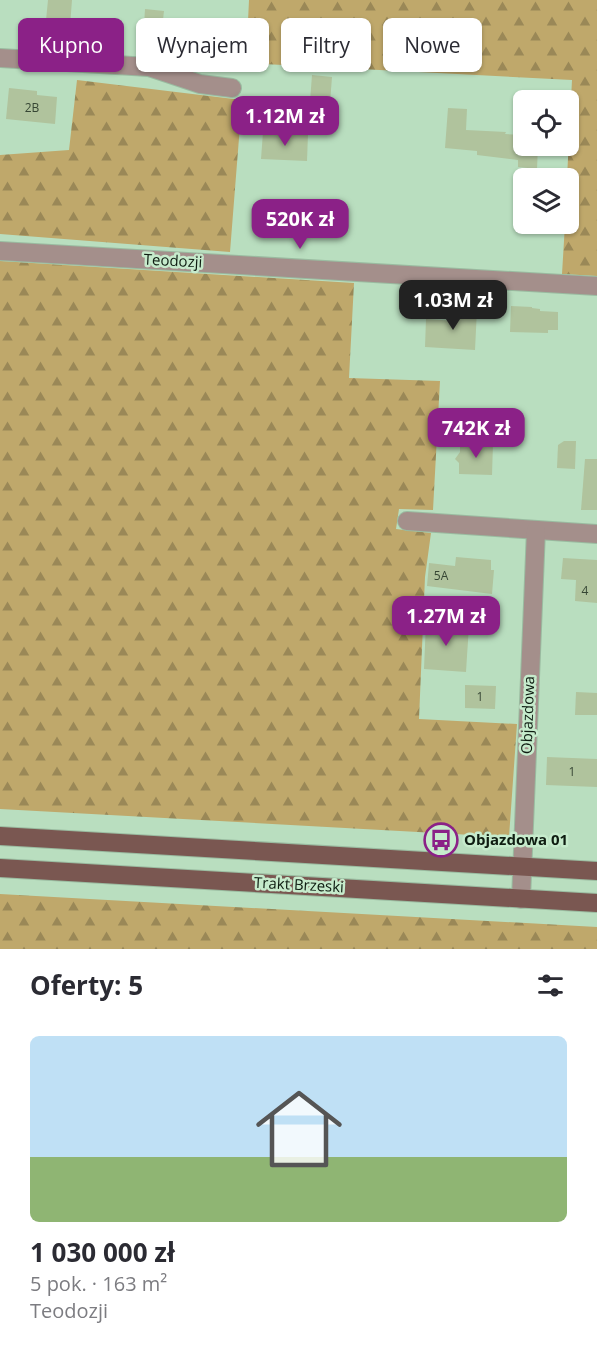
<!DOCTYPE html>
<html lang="pl">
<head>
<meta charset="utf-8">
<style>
	:root { --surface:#fff; --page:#f2f2f3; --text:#2b2b33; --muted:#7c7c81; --line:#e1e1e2; --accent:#8b2187 }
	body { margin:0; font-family:"Open Sans",sans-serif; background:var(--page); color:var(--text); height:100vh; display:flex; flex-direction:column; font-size:22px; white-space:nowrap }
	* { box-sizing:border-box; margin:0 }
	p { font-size:20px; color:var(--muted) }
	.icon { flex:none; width:33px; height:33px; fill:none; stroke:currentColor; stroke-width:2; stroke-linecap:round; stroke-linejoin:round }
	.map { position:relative; height:949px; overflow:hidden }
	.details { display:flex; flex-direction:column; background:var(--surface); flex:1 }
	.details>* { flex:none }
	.hud { position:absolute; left:18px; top:18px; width:561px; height:54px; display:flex; gap:12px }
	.fabs { position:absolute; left:513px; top:90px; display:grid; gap:12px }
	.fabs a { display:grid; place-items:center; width:66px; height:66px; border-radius:9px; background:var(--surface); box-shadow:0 2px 4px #0004; font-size:30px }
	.price { position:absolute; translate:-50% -51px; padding:0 14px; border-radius:12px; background:var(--accent); color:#fff; font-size:20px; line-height:39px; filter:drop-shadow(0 2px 3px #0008) }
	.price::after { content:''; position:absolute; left:50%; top:36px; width:18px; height:14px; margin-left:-9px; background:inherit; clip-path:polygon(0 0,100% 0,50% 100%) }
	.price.selected { background:#222; color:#fff }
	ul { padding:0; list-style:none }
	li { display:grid; align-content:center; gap:12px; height:318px; padding:0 30px }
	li+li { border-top:2px solid var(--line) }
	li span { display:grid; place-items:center; height:186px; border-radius:9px; color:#555 }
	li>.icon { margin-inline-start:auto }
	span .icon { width:108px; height:108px; fill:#fffc; stroke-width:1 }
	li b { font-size:26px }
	h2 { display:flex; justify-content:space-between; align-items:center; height:72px; padding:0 30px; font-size:26px }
	.chip { padding:0 21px; border-radius:9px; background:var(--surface); box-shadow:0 2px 4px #0004; font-size:21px; line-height:54px }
	.chip.selected { background:var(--accent); color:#fff }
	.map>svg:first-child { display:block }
	.forest { fill:url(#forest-firs) }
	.building { fill:#b0c39d }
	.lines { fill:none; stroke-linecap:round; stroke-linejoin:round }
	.street-casing { stroke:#9abba0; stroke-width:20 }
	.primary-casing { stroke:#9abba0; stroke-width:20 }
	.street { stroke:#a48f8b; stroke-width:18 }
	.primary { stroke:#7a5751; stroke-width:18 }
	.labels { text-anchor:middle; stroke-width:5; stroke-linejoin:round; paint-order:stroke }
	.number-label { font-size:12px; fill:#364634 }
	.street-label { font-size:15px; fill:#0e1c11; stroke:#c6ebcc }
	.poi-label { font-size:15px; font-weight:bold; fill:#0e1c11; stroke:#c6ebcc; text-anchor:start }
</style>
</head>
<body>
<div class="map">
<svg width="597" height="949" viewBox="0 0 597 949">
	<defs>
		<pattern id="forest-firs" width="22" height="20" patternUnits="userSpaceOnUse" patternTransform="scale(1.5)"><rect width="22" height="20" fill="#bfa86b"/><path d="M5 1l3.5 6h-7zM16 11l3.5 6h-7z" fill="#9a8857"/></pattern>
	</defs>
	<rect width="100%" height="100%" fill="#b9debf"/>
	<g class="forest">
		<path d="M249 0H597V276L562 274 565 224H568L567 178 572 80 246 63Z"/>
		<path d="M77 80 242 100 230 252 0 234V155L69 150Z"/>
		<path d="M0 261 354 283 349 378 440 381 433 510 399 509 396 529 431 533 425 577 419 719 517 724 509 837 0 809Z"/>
		<path d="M0 894 597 927V949H0Z"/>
	</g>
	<g class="building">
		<path d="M48 0H72L70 26 85 27V45L44 41Z"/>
		<path d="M145 9 164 11 162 28 144 26Z"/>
		<path d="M312 75 332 77 329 116 309 115Z"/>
		<path d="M9 88 37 91V95L57 97 55 124 6 119Z"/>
		<path d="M448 108 467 109 466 130 506 132 505 134 524 135V146H538L537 169 518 167V160L477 155V151L445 148Z"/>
		<path d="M263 132 308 134 307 161 261 159Z"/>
		<path d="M511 306 532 307V308L540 309V311L558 312V330H548V333L510 332Z"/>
		<path d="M457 307 477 309 475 350 425 347 426 319 456 321Z"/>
		<path d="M564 441H576L575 469 557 468 558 445Z"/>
		<path d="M460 442 493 443 492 475 459 474V463L455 459 460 452Z"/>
		<path d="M585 459H597V510H581Z"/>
		<path d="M456 557 491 560V570H494L492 594 427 586 429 563 455 566Z"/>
		<path d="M563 558 597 560V603L575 601 576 580 561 579Z"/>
		<path d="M426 622 469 625 466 672 424 669Z"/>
		<path d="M465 685 496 686 495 709 465 708Z"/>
		<path d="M576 692 597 693V715H575Z"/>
		<path d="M547 757 597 759V787L546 785Z"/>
	</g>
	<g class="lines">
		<defs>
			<g id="street">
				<path d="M0 58 149 67 200 84 232 88"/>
				<path d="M0 251 597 286"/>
				<path d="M407 521 597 534"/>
				<path d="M521 899 536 530"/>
			</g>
			<g id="primary">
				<path d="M0 836 597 871"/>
				<path d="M0 868 597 903"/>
			</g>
		</defs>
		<use href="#street" class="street-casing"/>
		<use href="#primary" class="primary-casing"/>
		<use href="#street" class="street"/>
		<use href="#primary" class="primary"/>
	</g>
	<defs>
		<symbol id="bus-ring" viewBox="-11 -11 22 22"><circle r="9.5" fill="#c6ebcc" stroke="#8b2187" stroke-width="1.5"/><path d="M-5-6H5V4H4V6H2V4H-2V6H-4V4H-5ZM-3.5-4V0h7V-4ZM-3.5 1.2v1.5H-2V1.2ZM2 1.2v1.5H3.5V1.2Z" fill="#8b2187"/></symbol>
	</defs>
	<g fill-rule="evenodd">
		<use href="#bus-ring" x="422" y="821" width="38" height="38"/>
	</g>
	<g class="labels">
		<g class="number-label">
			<text x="32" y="112">2B</text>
			<text x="441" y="580">5A</text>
			<text x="585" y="595">4</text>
			<text x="480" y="701">1</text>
			<text x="572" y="776">1</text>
		</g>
		<g class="street-label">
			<text transform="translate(173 261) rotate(3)" y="5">Teodozji</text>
			<text transform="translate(528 715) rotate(-88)" y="5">Objazdowa</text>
			<text transform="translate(299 885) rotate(3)" y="5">Trakt Brzeski</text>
		</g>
		<g class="poi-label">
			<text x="464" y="845">Objazdowa 01</text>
		</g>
	</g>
</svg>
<div class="fabs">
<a><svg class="icon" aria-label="locate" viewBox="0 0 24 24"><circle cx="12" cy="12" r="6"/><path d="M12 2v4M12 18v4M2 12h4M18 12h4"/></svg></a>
<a><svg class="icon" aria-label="layers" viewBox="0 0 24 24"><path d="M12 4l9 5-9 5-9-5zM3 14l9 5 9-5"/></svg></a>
</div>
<b class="price" style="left:285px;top:147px">1.12M zł</b>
<b class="price" style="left:300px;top:250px">520K zł</b>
<b class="price selected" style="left:453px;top:331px">1.03M zł</b>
<b class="price" style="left:476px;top:459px">742K zł</b>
<b class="price" style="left:446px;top:647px">1.27M zł</b>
<div class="hud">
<a class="chip selected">Kupno</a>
<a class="chip">Wynajem</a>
<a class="chip">Filtry</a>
<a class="chip">Nowe</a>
</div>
</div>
<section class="details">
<h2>Oferty: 5<svg class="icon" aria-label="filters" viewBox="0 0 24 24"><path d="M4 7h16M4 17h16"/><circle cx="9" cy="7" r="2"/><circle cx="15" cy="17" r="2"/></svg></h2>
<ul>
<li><span style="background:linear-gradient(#bfe0f5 65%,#8fb573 0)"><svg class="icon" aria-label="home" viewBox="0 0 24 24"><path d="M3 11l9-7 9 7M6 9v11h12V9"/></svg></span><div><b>1 030 000 zł</b><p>5 pok. · 163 m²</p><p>Teodozji</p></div></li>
</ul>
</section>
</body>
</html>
